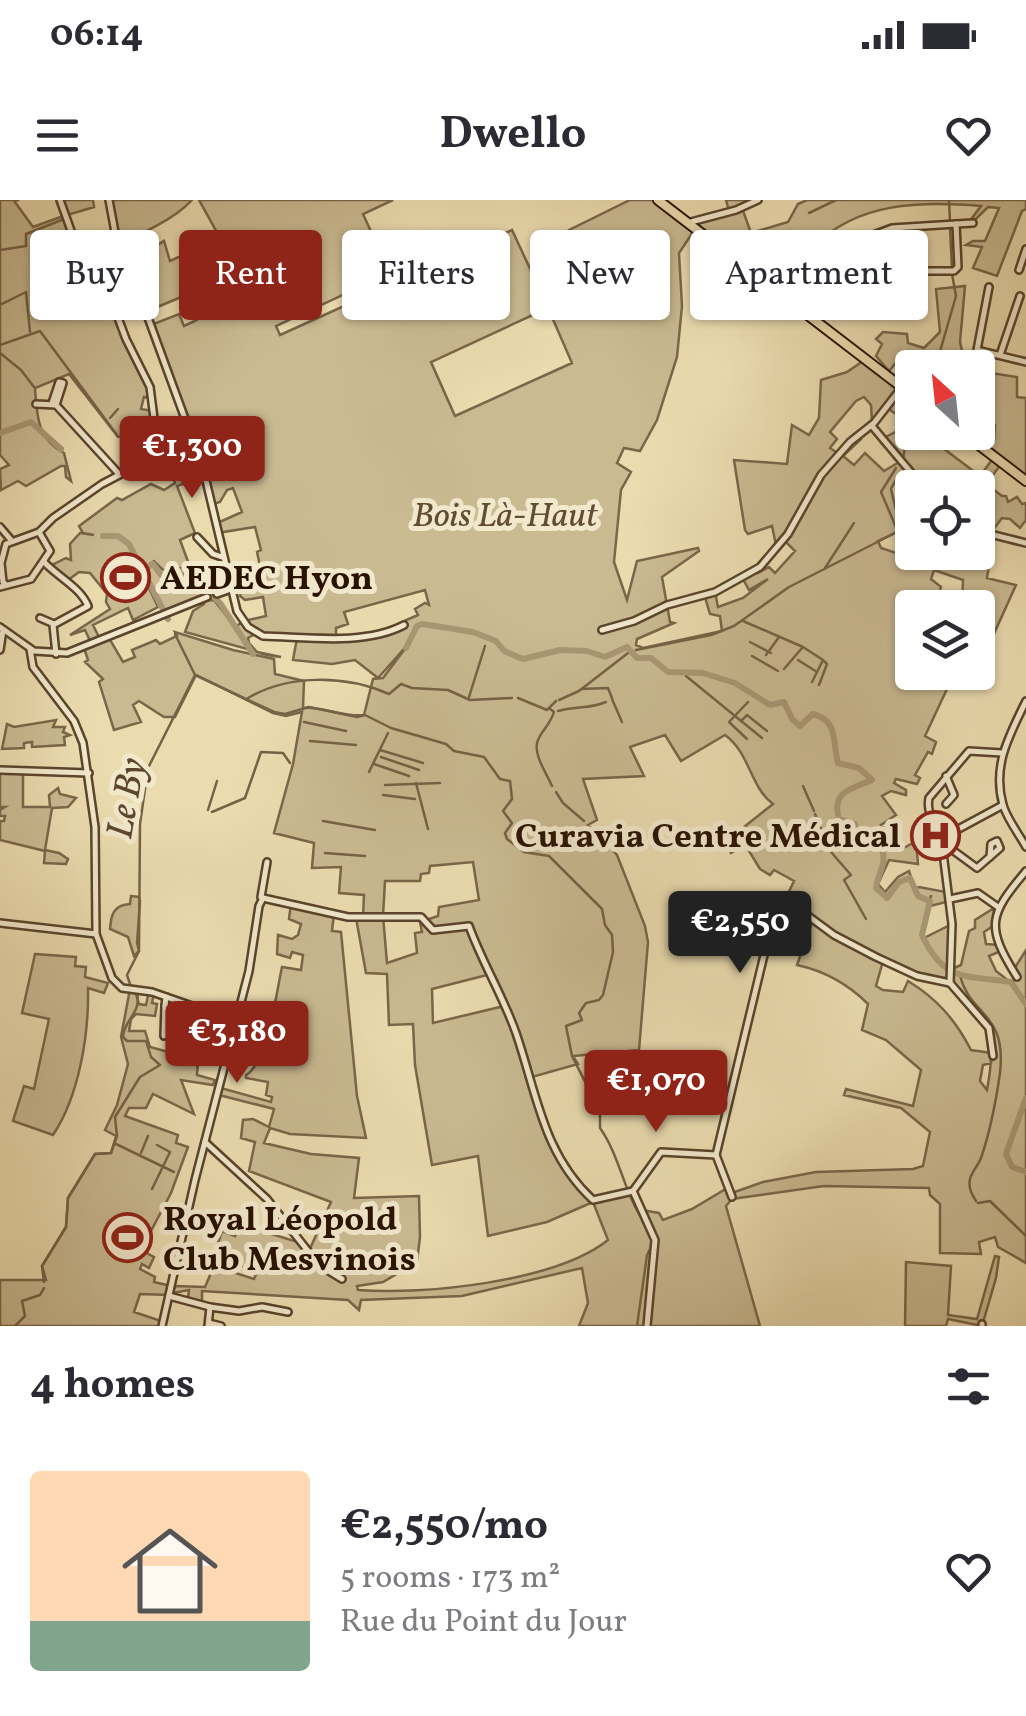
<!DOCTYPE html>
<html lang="en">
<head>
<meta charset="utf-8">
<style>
	:root { --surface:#fff; --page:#f2f2f3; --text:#2b2b33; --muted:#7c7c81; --line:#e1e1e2; --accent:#8f2418 }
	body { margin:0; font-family:Vollkorn,serif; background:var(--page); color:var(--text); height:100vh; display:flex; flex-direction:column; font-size:38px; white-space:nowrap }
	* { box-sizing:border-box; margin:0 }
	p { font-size:32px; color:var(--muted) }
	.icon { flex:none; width:55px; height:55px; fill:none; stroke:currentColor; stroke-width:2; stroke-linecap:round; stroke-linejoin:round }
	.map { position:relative; height:1126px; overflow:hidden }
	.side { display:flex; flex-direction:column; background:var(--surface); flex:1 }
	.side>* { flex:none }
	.hud { position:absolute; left:30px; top:30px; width:968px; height:90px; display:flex; gap:20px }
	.needle { width:65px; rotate:333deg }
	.tools { position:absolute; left:895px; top:150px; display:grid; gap:20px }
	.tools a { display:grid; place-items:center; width:100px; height:100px; border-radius:10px; background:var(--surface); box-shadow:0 2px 8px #0004; font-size:50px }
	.price { position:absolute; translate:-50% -85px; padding:0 22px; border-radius:10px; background:var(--accent); color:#fff; font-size:32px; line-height:65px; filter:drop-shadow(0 2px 5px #0008) }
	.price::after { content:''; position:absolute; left:50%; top:60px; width:30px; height:22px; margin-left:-15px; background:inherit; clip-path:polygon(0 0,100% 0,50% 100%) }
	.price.on { background:#222; color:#fff }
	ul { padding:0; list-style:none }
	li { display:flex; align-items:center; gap:30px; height:250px; padding:0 30px }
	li+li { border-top:2px solid var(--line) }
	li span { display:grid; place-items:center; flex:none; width:280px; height:200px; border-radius:10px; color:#555 }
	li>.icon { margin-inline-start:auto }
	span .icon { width:120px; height:120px; fill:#fffc; stroke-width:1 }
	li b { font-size:42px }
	h2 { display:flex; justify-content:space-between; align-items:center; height:120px; padding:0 30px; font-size:42px }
	.pill { padding:0 35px; border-radius:10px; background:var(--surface); box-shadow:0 2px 8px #0004; font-size:35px; line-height:90px }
	.pill.on { background:var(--accent); color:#fff }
	.status { display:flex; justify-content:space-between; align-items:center; height:70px; padding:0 50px; background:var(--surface); direction:ltr }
	.status svg { height:28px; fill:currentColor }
	header { display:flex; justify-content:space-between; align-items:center; height:130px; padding:0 30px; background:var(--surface); font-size:45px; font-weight:700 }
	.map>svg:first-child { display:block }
	.green { fill:#caba92; stroke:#7a6649; stroke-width:2.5; fill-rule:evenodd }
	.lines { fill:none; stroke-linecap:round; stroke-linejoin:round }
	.stream { stroke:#766246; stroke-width:2.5 }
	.river { stroke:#a99774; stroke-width:6 }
	.minor-casing { stroke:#5a442c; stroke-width:10 }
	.major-casing { stroke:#291200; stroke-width:12 }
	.minor { stroke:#f2e8cc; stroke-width:5 }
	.major { stroke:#ebdcb0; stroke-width:8 }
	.labels { text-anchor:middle; stroke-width:10; stroke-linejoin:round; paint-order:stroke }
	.park-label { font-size:35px; font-style:italic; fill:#614d33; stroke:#f2e8cc }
	.poi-label { font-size:35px; font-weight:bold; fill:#291200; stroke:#f2e8cc; text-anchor:start }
	.water-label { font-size:38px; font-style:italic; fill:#5c472e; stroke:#f2e8cc }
</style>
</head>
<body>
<div class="status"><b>06:14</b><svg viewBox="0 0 49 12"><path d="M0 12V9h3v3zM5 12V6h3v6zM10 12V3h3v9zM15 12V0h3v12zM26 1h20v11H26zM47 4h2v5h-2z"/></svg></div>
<header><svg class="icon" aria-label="menu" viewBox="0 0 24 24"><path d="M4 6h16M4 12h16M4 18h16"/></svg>Dwello<svg class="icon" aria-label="heart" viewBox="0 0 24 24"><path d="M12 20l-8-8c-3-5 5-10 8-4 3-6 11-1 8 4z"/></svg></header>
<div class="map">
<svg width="1026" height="1126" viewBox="0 0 1026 1126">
	<rect width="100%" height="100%" fill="#ebdcb0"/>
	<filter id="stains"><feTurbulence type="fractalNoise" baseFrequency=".002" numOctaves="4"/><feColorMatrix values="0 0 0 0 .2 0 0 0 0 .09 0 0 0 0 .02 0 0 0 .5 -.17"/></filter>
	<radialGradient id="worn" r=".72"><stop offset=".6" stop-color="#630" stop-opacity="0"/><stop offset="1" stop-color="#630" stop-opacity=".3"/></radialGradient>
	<g class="green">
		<path d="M0 0H18L15 2 33 27 66 15 60 0H93L94 7 67 15 86 69 97 71 109 83 108 91 152 198 144 197 141 209 153 211 155 231 118 237 69 174 35 188C37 216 37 239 64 253L71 281 66 277 65 266H61L26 286 18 281 1 290 0 269 9 265 0 255Z"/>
		<path d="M109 0H192C176 18 139 36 117 43Z"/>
		<path d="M199 0H393L363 14 390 73 276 126 280 135 512 30 547 105 591 85 569 30 630 0H658L688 22 729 11 726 0H758L742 8 751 33 788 22 798 4 807 0H1026V9L1022 11 997 76 973 68 982 47 966 45 973 41H985L999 8 988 7 975 20 972 18 981 6C921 1 857 2 815 46H802L791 52 782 42 775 45 772 61 755 73 763 81 721 75 708 70 711 52 707 38 695 29 679 53 682 106 677 157 657 220 640 251 624 248 617 263 631 272 621 290 614 362 627 400 637 361 698 348 699 351 662 377 670 422 674 423 637 439 636 445 643 448 722 431 720 416 710 414 704 394 715 392 718 407 743 398 768 379 749 390 743 379 757 369 758 373 769 367 775 373 795 351 784 340 776 345 772 326 748 334 745 330 734 260 787 264 792 225 809 235 819 218 821 180 847 172 866 159 899 184 912 165 901 157 889 171 876 156 882 144 876 139 883 132 907 134 908 143 924 148 940 132 936 89 965 86 960 142 966 167 912 168V173L903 187 912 194 909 222 912 225V232L923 233 980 276 994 257 986 251 994 240 995 225 978 210V190H982L978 171 1017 177V197L1026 198V281L1002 263 986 284 1002 296H1006L1008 302 1017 297 1022 304 1026 303V320L1020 328 1010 319 1002 318 992 331 993 337 989 343 992 347 987 378 1016 385 982 460 978 456V408L962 407 963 380 934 370 931 379 941 387 936 406 941 407 912 408V472L954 474 925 536 936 542 932 554 928 552 915 575 920 578 917 584 896 579 894 583 906 590V595L891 591 882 596 896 615 881 625 904 648 916 641 918 664 889 660 878 684 885 692 898 677 909 671 915 689 919 687 946 692 950 701 930 706 922 731 924 738 952 724V769L961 765 969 731 975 728V720L994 708 993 726 984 732 986 744 999 745 1001 751 989 756 996 771 1010 782 1018 778 1013 771 1026 750V1063L998 1047 995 1037 979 1042 981 1054 940 1053V1004L930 995 929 988 824 986 732 999 726 1006 760 1126H579L588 1103 582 1068 462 1096 361 1100 359 1110 348 1100 202 1091V1102L188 1098 189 1090 173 1093 175 1086 205 1087 214 1066 254 1079 257 1072 214 1055 222 1031 235 1036 239 1024 294 1041 297 1039 308 1053 331 1002 249 971 255 942 241 938 243 920 253 919 269 927 274 909 219 895 221 888 271 902 272 897 266 895 268 882 246 878V875C268 862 276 794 282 767L301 770 303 755 292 752 290 758 277 754 278 735 292 739 298 735 301 724 289 719 291 703 334 714 332 731 341 732 357 896 366 938 290 934 270 928 264 943 311 954 359 958 354 998 419 996 420 1037 417 1062 383 1082 357 1086 358 1090C424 1095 555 1082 608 1040L593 1002 547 1022 488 1036 478 956 432 965 415 865 413 824 389 825 387 774 366 773 356 718 363 717 364 695 339 693 341 667 312 668 314 643 274 633 293 564 302 512 286 516 273 513 196 475 175 517H164L139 501 133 505 141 522 114 530 99 482 103 479 85 462 88 460 84 448 92 445 85 430 70 435 110 409 106 402 107 394 90 373 79 372 64 383 50 366 66 358 71 360 70 344 80 333 94 335 83 333 79 326 117 298 122 300 151 284 164 290 175 283 170 269 199 258 151 125 179 114 184 126 197 120 186 95 155 108 142 101 126 64 164 41 170 61 220 38ZM548 108 572 163 455 216 431 162ZM864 197 871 205 872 222 887 208 905 220 903 228 882 239 901 261 884 271 865 253 854 265 843 256 861 239 860 235 839 254 830 248 837 239 830 232 856 201ZM204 277 211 305 220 302 227 290 233 288 242 312 215 324 217 333 255 327 261 350 257 352 260 366 254 368V387L241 392 240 396 245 400 263 397 266 416 244 421 259 434 336 435V428L348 424 344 412 425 390 429 405 425 403 415 409 418 415 404 421 405 426 346 439 297 438 293 460 332 464 355 460 378 478 410 442 383 478 373 479 364 515C345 518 323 506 303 508L304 481 275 474 274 459 233 450 175 432 177 436 160 444 156 440 132 450 135 457 123 462 109 438 101 441 93 425 128 408 133 420 158 407 139 367 142 369 154 361 163 370 190 367 180 340 195 333 177 286ZM896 280 912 294V288H978V352L912 351 902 355 881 348 878 341 897 332 902 335 891 289ZM665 535 681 561 725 535C750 553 750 587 773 604L725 642 731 653 752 640 756 647 749 651 760 669 770 675 774 670 794 681 784 702 813 720 797 765C825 771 847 783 868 804L862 830 886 840 921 870 913 906 846 889 844 895 901 908 930 932 923 966 913 969 816 972 763 982 732 993 729 987 692 1009 663 1020 659 1013 641 1010 633 991 591 998 551 945 528 878 578 864 573 856 639 850 648 742 645 726 617 655 588 625 597 620 583 579 644 576 630 547ZM473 662 479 700 439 707 438 716 420 722 422 732 415 733 417 753 387 763 383 716 385 681H420L421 674 429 673 430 666ZM883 761 941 783 948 779C987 827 999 825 987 890L980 881 983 865 991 863 992 853 971 850C955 819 936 798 908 781L903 792 883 790 876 786ZM491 774 504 806 433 823 432 789Z"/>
		<path d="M152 365 162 377C184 372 206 371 216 394L165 413 144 370Z"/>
		<path d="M214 400 239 432 237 426 242 422 255 434 248 438 249 443 257 452 281 457C263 455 253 454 243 438L247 449 185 432 193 411 204 404 203 401Z"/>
		<path d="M56 520 53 527H65L63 532 70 535 64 537 65 545 32 547V542L24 543V548L2 549 7 524 14 527Z"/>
		<path d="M0 573 23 574V607H50L49 595 58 588 60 594 76 598 68 607 52 608 45 650 59 653 68 659 66 664 44 663 45 651 0 640V621H4L5 616H0V610L5 607H0Z"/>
		<path d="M131 696 139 697 140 701 137 743 139 751 134 756 128 737 110 729C111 714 114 705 130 704Z"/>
		<path d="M35 754 76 757 75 766 86 767 85 777 108 783 104 793 88 788C89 835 79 896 53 935L13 921 24 886 34 889 49 819 22 813Z"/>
		<path d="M130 789 135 791 139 804 146 805 149 791 154 793 152 803 157 804 155 816 136 814 131 819 129 831H145L150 847 198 860 197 875 215 880 213 885 181 880 194 914 153 894 146 908H129L125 916 178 935 176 943 188 947 171 993 141 1050 154 1057 149 1068 142 1064 140 1069 155 1077 154 1082 171 1086 169 1095 140 1094 134 1112 161 1121 159 1126H0V1080H46L42 1066 66 1027 68 998 95 954 111 953 116 936 105 930 117 905 128 864 121 837Z"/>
		<path d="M995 1056 999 1057 996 1078 982 1126 948 1119 946 1126H905L906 1062 951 1066 948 1115 977 1119Z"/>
	</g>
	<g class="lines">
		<g class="stream">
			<path d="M949 0 950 22"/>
			<path d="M809 13 836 0"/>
			<path d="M950 27 952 68"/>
			<path d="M0 50 26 46V34L64 19"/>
			<path d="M0 105 26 92 30 132"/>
			<path d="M0 145 40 131 117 235"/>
			<path d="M0 153 21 170 34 187"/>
			<path d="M937 162 956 96 952 74"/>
			<path d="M935 168 936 165"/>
			<path d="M110 218 118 209"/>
			<path d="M903 259 912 199"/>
			<path d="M896 268 881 292 898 332"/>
			<path d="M825 368 854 323"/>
			<path d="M743 421 803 447 823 460 812 482"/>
			<path d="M750 442 771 453"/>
			<path d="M636 450 711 435 734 426 789 387 897 332"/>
			<path d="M766 455 779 437"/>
			<path d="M752 456 778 471"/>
			<path d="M798 460 817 472"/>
			<path d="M784 469 802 448"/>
			<path d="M195 475 274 512 285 514 309 507 357 517 365 515 391 528 446 544 454 551 484 557 500 579 510 581 512 599 503 611 512 623 505 633 507 639 524 652 549 656 602 709 605 725 612 735 613 752 603 795 599 800 586 803 579 813 582 820 566 826 572 856 600 911V928C620 956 624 994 645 1023"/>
			<path d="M686 476 762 538"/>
			<path d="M819 485 827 464 824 461"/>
			<path d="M581 489 608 488 612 498"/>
			<path d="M469 497 485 446"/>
			<path d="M248 498C289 474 345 475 389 494L401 484 412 488 448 490 470 500 512 498"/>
			<path d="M518 498 547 510 556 501"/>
			<path d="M612 499 622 522"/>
			<path d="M559 500 579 491 628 453"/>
			<path d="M549 508 554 512C550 525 542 530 538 540 532 553 547 574 552 586"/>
			<path d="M558 511C575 506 590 509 606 502"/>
			<path d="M741 521 747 515 767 531"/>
			<path d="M304 522 346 531"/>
			<path d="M747 539 729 522 748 502"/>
			<path d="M310 541 356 545"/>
			<path d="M380 550 423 563"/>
			<path d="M381 557 419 570"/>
			<path d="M374 564 409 576"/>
			<path d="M369 572 388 533"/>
			<path d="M416 583 428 629"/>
			<path d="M385 585 440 583"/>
			<path d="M803 586 814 611"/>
			<path d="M556 592 563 603 584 621"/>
			<path d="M383 595 415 599"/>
			<path d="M208 610 217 581"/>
			<path d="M212 612 245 598 261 552 283 553 290 563"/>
			<path d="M815 614 829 649"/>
			<path d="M323 621 375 630"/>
			<path d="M831 652 851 675 844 680 866 719"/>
			<path d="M325 653 365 656"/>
			<path d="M929 701 931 696"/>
			<path d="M960 775C970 817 1007 811 1000 873 996 901 990 932 981 958 978 966 972 971 970 979 968 988 972 994 976 1001"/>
			<path d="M130 784 127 775 139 751 140 624 148 568 195 475 175 434"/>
			<path d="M116 944 174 972"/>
			<path d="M141 953 148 936"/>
			<path d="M152 989 170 952 157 945"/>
			<path d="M978 1003 990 1001 1026 1036"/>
			<path d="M44 1082 42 1066 66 1027 68 998 95 954 111 953 117 936 115 917 140 877 160 865 151 857 146 841H127L123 837C124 819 142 813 137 793"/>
			<path d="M15 1126 25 1116 22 1101 40 1095 44 1088"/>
			<path d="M637 1126 647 1055 652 1045"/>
		</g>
		<g class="river">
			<path d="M0 233 31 222 61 249"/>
			<path d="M103 336H118L129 344 168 419"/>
			<path d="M142 370 153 364 161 375 185 371 195 382"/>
			<path d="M205 388 220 403 253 454"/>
			<path d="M406 448 417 426 422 424 473 432 496 441 504 451 523 459 560 450 587 451 605 457 627 447 637 458H651L668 472 703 473 735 483 770 505 784 502 792 519 800 526 813 514C839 521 832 541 838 563L859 568 872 580C851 589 831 591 839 619L855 624V644H879C890 661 878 671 876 688L887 698 899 682 910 678 918 696 930 701 922 735C944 783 967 775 1011 782L1026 804"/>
			<path d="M1026 898 1006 954 1012 967 1026 972"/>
		</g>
		<defs>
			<g id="minor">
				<path d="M60 0 84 67 108 91 126 139 150 187 156 234 162 252"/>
				<path d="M109 0 117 43 139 93 203 268 237 411 248 427 263 436C307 437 364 446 404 425"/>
				<path d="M687 23 736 10 758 0"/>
				<path d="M956 24 973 23"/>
				<path d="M1019 70 1026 49"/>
				<path d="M989 87 977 150 1026 162"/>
				<path d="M803 111 808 104 817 64 820 55 892 28 956 24 958 67 954 71H902L838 80 817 64"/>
				<path d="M1000 155 1020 96"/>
				<path d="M52 203 59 182 63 183 56 205"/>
				<path d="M36 204 56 205 119 274"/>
				<path d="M872 226 924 288"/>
				<path d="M0 327 11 340"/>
				<path d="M978 331 1026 343"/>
				<path d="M197 337 213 354 222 357"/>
				<path d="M44 362C58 377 80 387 88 406L53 425 56 454"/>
				<path d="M6 385 3 382 1 363 6 344 39 332 53 318 102 284 190 238"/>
				<path d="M0 387 31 379 50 351 39 332"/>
				<path d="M217 394 231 389"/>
				<path d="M40 418 54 424"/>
				<path d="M0 427 34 451 67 453 207 397"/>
				<path d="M602 430 634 421 667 405 715 392 760 367 788 334 821 275 850 242 874 223 902 187"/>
				<path d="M30 449 33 467 74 521 83 543 95 627 96 734 112 778 122 788 152 792 235 821"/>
				<path d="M0 450 3 430"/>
				<path d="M1026 501C1009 536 992 566 1003 605 1007 619 1019 634 1026 647"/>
				<path d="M0 570 89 573"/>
				<path d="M946 604 954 595 946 576"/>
				<path d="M946 637C935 628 926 612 929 598L969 551 1002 553"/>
				<path d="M943 643 977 668 1000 648 997 641 991 644 990 657"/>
				<path d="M761 696 796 707 834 735 876 757 917 776 950 783"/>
				<path d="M261 697 267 662"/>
				<path d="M950 699 978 693 998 707"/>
				<path d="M0 723 96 734"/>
				<path d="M1017 777C985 726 989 715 1026 671"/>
				<path d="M950 783 952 724 942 645 951 633 1003 605"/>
				<path d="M950 783 989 828 993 856"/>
				<path d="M166 797 165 806 215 822 218 815"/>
				<path d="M168 822 171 808"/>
				<path d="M164 836 165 806"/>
				<path d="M205 942 267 999 319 1065 342 1079"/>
				<path d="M716 955 777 701"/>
				<path d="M716 955 732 997"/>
				<path d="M633 991 655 1040 647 1126"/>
				<path d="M633 991 661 952 716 955"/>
				<path d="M169 1096 210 1107 208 1126"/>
				<path d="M210 1107 239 1111 262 1107 288 1112"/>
				<path d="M209 1123 221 1126"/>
				<path d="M162 1126 195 980 249 771 259 706 263 698 348 717H421L433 730 469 726C482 762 503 796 516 833 537 894 543 954 593 1000L633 991"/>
				<path d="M982 1126V1124"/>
			</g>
			<g id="major">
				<path d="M658 0 912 195"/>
				<path d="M962 232 1026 281"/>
			</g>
		</defs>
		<use href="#minor" class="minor-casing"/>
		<use href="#major" class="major-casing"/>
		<use href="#minor" class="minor"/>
		<use href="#major" class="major"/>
	</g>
	<defs>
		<symbol id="stadium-ring" viewBox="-11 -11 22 22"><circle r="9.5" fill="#f2e8cc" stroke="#8f2418" stroke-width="1.5"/><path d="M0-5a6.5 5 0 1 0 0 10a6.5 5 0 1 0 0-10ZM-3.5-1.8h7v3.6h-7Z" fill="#8f2418"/></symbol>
		<symbol id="hospital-ring" viewBox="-11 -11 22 22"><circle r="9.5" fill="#f2e8cc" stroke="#8f2418" stroke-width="1.5"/><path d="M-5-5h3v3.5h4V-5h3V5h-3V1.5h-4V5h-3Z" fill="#8f2418"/></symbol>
	</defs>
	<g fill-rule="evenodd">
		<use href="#stadium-ring" x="98" y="350" width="55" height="55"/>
		<use href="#hospital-ring" x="908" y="608" width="55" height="55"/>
		<use href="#stadium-ring" x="100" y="1010" width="55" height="55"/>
	</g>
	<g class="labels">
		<g class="park-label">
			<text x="505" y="326">Bois Là-Haut</text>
		</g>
		<g class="poi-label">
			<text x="160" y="389">AEDEC Hyon</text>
			<text x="901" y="647" text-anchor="end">Curavia Centre Médical</text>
			<text x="163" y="1030">Royal Léopold<tspan x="163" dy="40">Club Mesvinois</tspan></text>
		</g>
		<g class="water-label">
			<text transform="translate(125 598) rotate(-80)" y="13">Le By</text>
		</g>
	</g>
	<rect width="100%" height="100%" filter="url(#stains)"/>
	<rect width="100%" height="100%" fill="url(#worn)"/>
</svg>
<div class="tools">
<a><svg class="needle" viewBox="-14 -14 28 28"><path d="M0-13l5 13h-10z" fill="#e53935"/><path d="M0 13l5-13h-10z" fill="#7c7c81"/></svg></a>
<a><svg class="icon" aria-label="locate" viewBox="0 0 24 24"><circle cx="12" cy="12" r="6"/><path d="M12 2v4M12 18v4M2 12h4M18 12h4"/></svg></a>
<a><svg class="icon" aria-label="layers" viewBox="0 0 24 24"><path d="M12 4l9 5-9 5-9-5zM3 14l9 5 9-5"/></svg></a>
</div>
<b class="price" style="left:192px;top:301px">€1,300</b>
<b class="price on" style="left:740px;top:776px">€2,550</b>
<b class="price" style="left:237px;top:886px">€3,180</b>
<b class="price" style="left:656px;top:935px">€1,070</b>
<div class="hud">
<a class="pill">Buy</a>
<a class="pill on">Rent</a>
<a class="pill">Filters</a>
<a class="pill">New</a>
<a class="pill">Apartment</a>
</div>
</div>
<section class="side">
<h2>4 homes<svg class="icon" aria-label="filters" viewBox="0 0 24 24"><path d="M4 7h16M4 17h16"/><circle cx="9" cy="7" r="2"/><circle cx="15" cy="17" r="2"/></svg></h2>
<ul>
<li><span style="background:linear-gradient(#ffd9b3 75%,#7fa58c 0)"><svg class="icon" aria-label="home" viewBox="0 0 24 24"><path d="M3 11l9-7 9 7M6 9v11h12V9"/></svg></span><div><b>€2,550/mo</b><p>5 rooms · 173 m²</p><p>Rue du Point du Jour</p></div><svg class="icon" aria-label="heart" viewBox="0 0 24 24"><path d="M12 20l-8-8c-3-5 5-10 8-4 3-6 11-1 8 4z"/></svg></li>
</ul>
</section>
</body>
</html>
